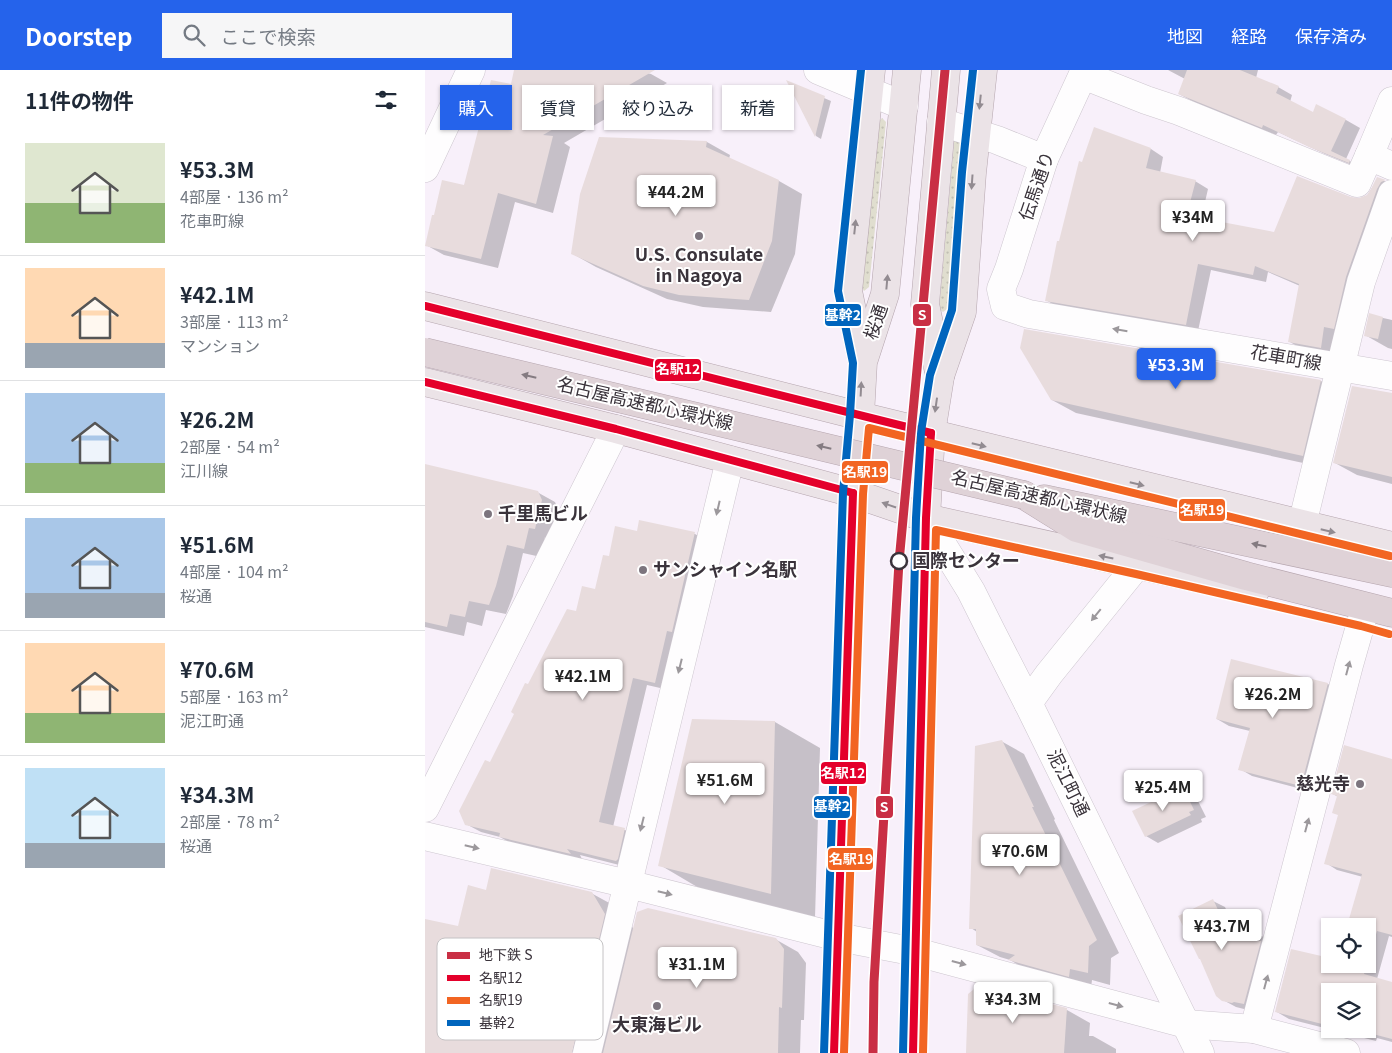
<!DOCTYPE html>
<html lang="ja">
<head>
<meta charset="utf-8">
<style>
	:root { --surface:#fff; --page:#f6f6f7; --text:#1f2937; --muted:#747a83; --line:#e0e1e3; --accent:#2563eb }
	body { margin:0; font-family:Georgia,"Noto Sans JP",serif; background:var(--page); color:var(--text); height:100vh; display:flex; flex-direction:column; font-size:19px; white-space:nowrap }
	* { box-sizing:border-box; margin:0 }
	p { font-size:16px; color:var(--muted) }
	.icon { flex:none; width:28px; height:28px; fill:none; stroke:currentColor; stroke-width:2; stroke-linecap:round; stroke-linejoin:round }
	.map { position:relative; flex:1; overflow:hidden }
	.sheet { display:flex; flex-direction:column; background:var(--surface); width:425px }
	.sheet>* { flex:none }
	.top-card { position:absolute; left:15px; top:15px; width:475px; height:45px; display:flex; gap:10px }
	.tools { position:absolute; left:896px; top:848px; display:grid; gap:10px }
	.tools a { display:grid; place-items:center; width:55px; height:55px; border-radius:0px; background:var(--surface); box-shadow:0 1px 4px #0004; font-size:25px }
	.price { position:absolute; translate:-50% -42px; padding:0 11px; border-radius:5px; background:#fff; color:#222; font-size:16px; line-height:32px; filter:drop-shadow(0 1px 2px #0008) }
	.price::after { content:''; position:absolute; left:50%; top:30px; width:15px; height:11px; margin-left:-8px; background:inherit; clip-path:polygon(0 0,100% 0,50% 100%) }
	.price.active { background:var(--accent); color:#fff }
	ul { padding:0; list-style:none }
	li { display:flex; align-items:center; gap:15px; height:125px; padding:0 25px }
	li+li { border-top:1px solid var(--line) }
	li span { display:grid; place-items:center; flex:none; width:140px; height:100px; border-radius:0px; color:#555 }
	li>.icon { margin-inline-start:auto }
	span .icon { width:60px; height:60px; fill:#fffc; stroke-width:1 }
	li b { font-size:21px }
	h2 { display:flex; justify-content:space-between; align-items:center; height:60px; padding:0 25px; font-size:21px }
	.chip { padding:0 18px; border-radius:0px; background:var(--surface); box-shadow:0 1px 4px #0004; font-size:18px; line-height:45px }
	.chip.active { background:var(--accent); color:#fff }
	header { display:flex; align-items:center; gap:30px; box-sizing:border-box; height:70px; padding:0 25px; background:var(--accent); color:#fff }
	header strong { font-size:24px }
	nav { display:flex; gap:28px; margin-inline-start:auto; font-size:18px }
	.search { width:350px; height:45px; background:var(--page); display:flex; align-items:center; gap:12px; box-sizing:border-box; padding:0 18px; border-radius:0px; color:var(--muted); font-size:19px }
	main { display:flex; flex:1; min-height:0 }
	.map>svg:first-child { display:block }
	.grass { fill:url(#grass-dots) }
	.shadow { fill:#0003; fill-rule:evenodd }
	.building { fill:#e8dcdd }
	.lines { fill:none; stroke-linecap:round; stroke-linejoin:round }
	.minor-casing { stroke:#cdc6cf; stroke-width:29 }
	.major-casing { stroke:#b5a5ae; stroke-width:29 }
	.highway-casing { stroke:#b5a5ae; stroke-width:29 }
	.minor { stroke:#fefdfe; stroke-width:28 }
	.major { stroke:#ebe3e7; stroke-width:28 }
	.highway { stroke:#dfd2d7; stroke-width:28 }
	.highway-bridge-casing { stroke:#b5a5ae; stroke-width:29; stroke-linecap:butt }
	.highway-bridge { stroke:#dfd2d7; stroke-width:28 }
	.bus-1-casing { stroke:#fff; stroke-width:11 }
	.bus-2-casing { stroke:#fff; stroke-width:11 }
	.bus-3-casing { stroke:#fff; stroke-width:11 }
	.bus-1 { stroke:#e4002b; stroke-width:8 }
	.bus-2 { stroke:#f26522; stroke-width:8 }
	.bus-3 { stroke:#0065bd; stroke-width:8 }
	.metro-1-casing { stroke:#fff; stroke-width:12 }
	.metro-1 { stroke:#c92f44; stroke-width:9 }
	.oneway { fill:#928b91 }
	.oneway2 { fill:#9c989c }
	.oneway3 { fill:#847b81 }
	.poi-dot { fill:#7c757e; stroke:#fff; stroke-width:2 }
	.stop-dot { fill:#fff; stroke:#3a333b; stroke-width:2.5 }
	.labels { text-anchor:middle; stroke-width:4; stroke-linejoin:round; paint-order:stroke }
	.street-label { font-size:18px; fill:#3a333b; stroke:#fff }
	.poi-label { font-size:18px; font-weight:bold; fill:#3a333b; stroke:#fff }
	.stop-label { font-size:18px; font-weight:bold; fill:#3a333b; stroke:#fff; text-anchor:start }
	.key { fill:#fff; stroke:#c4c2c4; stroke-width:1 }
	.key-label { font-size:14px; fill:#3a333b }
	.line-badge { stroke:#fff; stroke-width:2 }
	.badge-label { font-size:14px; text-anchor:middle; font-weight:bold; fill:#fff }
</style>
</head>
<body>
<header>
<strong>Doorstep</strong>
<div class="search"><svg class="icon" aria-label="search" viewBox="0 0 24 24"><circle cx="10" cy="10" r="6"/><path d="M15 15l6 6"/></svg>ここで検索</div>
<nav><a>地図</a><a>経路</a><a>保存済み</a></nav>
</header>
<main>
<section class="sheet">
<h2>11件の物件<svg class="icon" aria-label="filters" viewBox="0 0 24 24"><path d="M4 7h16M4 17h16"/><circle cx="9" cy="7" r="2"/><circle cx="15" cy="17" r="2"/></svg></h2>
<ul>
<li><span style="background:linear-gradient(#dfe7d0 60%,#8fb573 0)"><svg class="icon" aria-label="home" viewBox="0 0 24 24"><path d="M3 11l9-7 9 7M6 9v11h12V9"/></svg></span><div><b>¥53.3M</b><p>4部屋 · 136 m²</p><p>花車町線</p></div></li>
<li><span style="background:linear-gradient(#ffd9b3 75%,#9aa5b1 0)"><svg class="icon" aria-label="home" viewBox="0 0 24 24"><path d="M3 11l9-7 9 7M6 9v11h12V9"/></svg></span><div><b>¥42.1M</b><p>3部屋 · 113 m²</p><p>マンション</p></div></li>
<li><span style="background:linear-gradient(#a9c7e8 70%,#8fb573 0)"><svg class="icon" aria-label="home" viewBox="0 0 24 24"><path d="M3 11l9-7 9 7M6 9v11h12V9"/></svg></span><div><b>¥26.2M</b><p>2部屋 · 54 m²</p><p>江川線</p></div></li>
<li><span style="background:linear-gradient(#a9c7e8 75%,#9aa5b1 0)"><svg class="icon" aria-label="home" viewBox="0 0 24 24"><path d="M3 11l9-7 9 7M6 9v11h12V9"/></svg></span><div><b>¥51.6M</b><p>4部屋 · 104 m²</p><p>桜通</p></div></li>
<li><span style="background:linear-gradient(#ffd9b3 70%,#8fb573 0)"><svg class="icon" aria-label="home" viewBox="0 0 24 24"><path d="M3 11l9-7 9 7M6 9v11h12V9"/></svg></span><div><b>¥70.6M</b><p>5部屋 · 163 m²</p><p>泥江町通</p></div></li>
<li><span style="background:linear-gradient(#bfe0f5 75%,#9aa5b1 0)"><svg class="icon" aria-label="home" viewBox="0 0 24 24"><path d="M3 11l9-7 9 7M6 9v11h12V9"/></svg></span><div><b>¥34.3M</b><p>2部屋 · 78 m²</p><p>桜通</p></div></li>
</ul>
</section>
<div class="map">
<svg width="967" height="983" viewBox="0 0 967 983">
	<defs>
		<pattern id="grass-dots" width="8" height="8" patternUnits="userSpaceOnUse" patternTransform="scale(1.25)"><rect width="8" height="8" fill="#e0decf"/><path d="M2 2h.1M6 6h.1" fill="none" stroke="#c1bfb3" stroke-width="1.8" stroke-linecap="round"/></pattern>
	</defs>
	<rect width="100%" height="100%" fill="#f8f0fa"/>
	<g class="grass">
		<path d="M457 48 461 52 444 217 439 221 436 216 451 55Z"/>
		<path d="M539 49 522 239 518 242 514 239 531 51Z"/>
	</g>
	<g class="shadow">
		<path d="M91 0H218V2L226 4 242 13 139 73 145 77 128 143 90 132 73 198 19 185 1 175 39 116 87 16Z"/>
		<path d="M743 0H833L831 8 853 17 867 25 865 32 888 44 921 50 935 58 921 89 939 99V100L900 84 853 62 851 65 769 32 754 24 760 9Z"/>
		<path d="M364 13 406 31 396 69 391 66Z"/>
		<path d="M175 68 282 72 305 85 304 89 354 111 377 124 370 184 346 242 278 237 242 229 171 197 148 184Z"/>
		<path d="M726 79 738 87 735 103 770 111 783 119 777 145 782 146 794 153 849 164 926 129 934 130 942 126 953 108 967 115 908 284 877 279 865 272 875 216 843 202 841 212 786 200 773 261 634 238 621 230 635 173 658 93Z"/>
		<path d="M945 245 967 250V279L963 278 940 265Z"/>
		<path d="M896 311 919 324 901 398 651 343 627 330Z"/>
		<path d="M967 325V414L932 405 910 393Z"/>
		<path d="M0 395 112 422 130 432 133 440 126 468 120 467 116 487 98 483 88 526 81 544 61 540 57 556 42 552 39 566 0 557Z"/>
		<path d="M215 452 270 464 284 472 244 620 222 615 188 757 200 760 214 768 206 798 155 785 158 791 89 775 75 767 56 762 41 754 65 694 104 616 152 543 171 520 185 488 213 462Z"/>
		<path d="M903 614 915 621 888 722 827 706 815 699 825 661 804 656 792 649Z"/>
		<path d="M268 650 350 652 395 678 390 848 279 821 235 795Z"/>
		<path d="M576 671 599 684 630 749 629 750 694 883 686 888 685 915 667 910 666 918 607 903 585 890 575 887 552 875V862L546 858Z"/>
		<path d="M967 690V867L964 866 952 909 967 913V972L952 968 951 971 864 949 852 942 905 889V894H942V856H923L938 807 912 800 901 793 914 745 913 727 908 724ZM905 921H942V959H905Z"/>
		<path d="M758 718 770 725 781 747 776 749 777 752 733 773 721 766Z"/>
		<path d="M62 822 166 823 199 841 209 860 350 869 373 882 381 893 379 950H376L375 983H153L145 981V983H0V850L34 858Z"/>
		<path d="M788 831 800 837 809 857 833 864 844 870 833 933 819 939 811 937 798 930Z"/>
		<path d="M642 940 665 953 664 966H668L691 979V983H542Z"/>
	</g>
	<g class="building">
		<path d="M89 0H230L118 65 128 66 111 134 73 123 56 189 0 176 7 145H9L17 110 39 115 66 10 86 14Z"/>
		<path d="M762 0H815L854 16 851 23 888 42 891 34 921 49 906 81 925 90 924 93 884 77 838 55 837 58 753 24Z"/>
		<path d="M361 10 400 26 390 67Z"/>
		<path d="M669 57 726 78 721 98 771 110 763 140 782 145 781 149 849 162 872 106 926 127 934 128 942 125 946 119 952 107 961 110 956 112 952 119 921 207 909 259 899 257 896 278 863 272 874 214 830 196 828 205 773 194 761 255 620 231 632 171H634L654 91 657 92Z"/>
		<path d="M174 67 282 71 281 77 354 110 347 171 324 230 254 225 218 216 146 184 155 124Z"/>
		<path d="M944 243 958 247 953 269 939 266Z"/>
		<path d="M599 259 896 310 878 386 626 330 595 278Z"/>
		<path d="M927 316 967 323V407L908 393Z"/>
		<path d="M0 394 113 421 117 430 110 459 104 458 99 479 82 475 71 516 64 535 44 531 40 547 25 544 22 557 0 552Z"/>
		<path d="M214 450 270 462 247 562 242 561 230 613 208 608 174 752 200 758 193 789 191 791 142 779 146 784 74 767 75 763 40 755 34 741 60 690 65 692 89 644 86 642 100 613 103 614 142 539 151 541 157 516 170 519 178 485 184 486 190 456 212 461Z"/>
		<path d="M806 589 903 613 876 716 813 700 825 658 791 649Z"/>
		<path d="M267 649 350 651 346 824 233 796Z"/>
		<path d="M577 670 609 737H607L672 870 664 876 663 903 645 899 644 907 583 890 590 885 551 875V859H544L550 676Z"/>
		<path d="M919 675 967 689V865L952 861 942 893V856H922L937 804 899 794 913 745 907 743 912 726 906 724Z"/>
		<path d="M758 717 769 740 764 742 766 745 720 767 707 741Z"/>
		<path d="M66 798 167 822 180 844 147 983H0V849L33 856 43 815 61 820Z"/>
		<path d="M788 829 799 853 833 863 831 870 836 871 819 934 809 932 807 933 797 931 791 926 775 889H774L753 846Z"/>
		<path d="M223 838 351 868 359 879 357 938 354 937 353 983H178L212 842Z"/>
		<path d="M866 879 905 888V894H942L939 904 967 912V969L940 962 939 965 915 959H942V921H905V956L850 942Z"/>
		<path d="M554 915 642 938 639 983H541L543 924Z"/>
	</g>
	<g class="lines">
		<defs>
			<g id="minor">
				<path d="M393 0 479 36"/>
				<path d="M660 0 619 89 584 199 576 219 580 236 604 244 967 306"/>
				<path d="M658 5 721 30 754 41 932 113 944 86 967 96"/>
				<path d="M516 52 572 70 619 89"/>
				<path d="M944 86 967 31"/>
				<path d="M0 98 46 0"/>
				<path d="M501 448 546 521 566 561 603 633 775 983"/>
				<path d="M877 455 936 212 967 124"/>
				<path d="M603 633 624 604 713 494"/>
				<path d="M0 738 191 359"/>
				<path d="M0 766 203 814 413 867 491 882 761 954 829 959 921 983"/>
				<path d="M829 959 924 595 938 546"/>
				<path d="M162 983 305 390"/>
			</g>
			<g id="major">
				<path d="M0 236 435 346 967 476"/>
				<path d="M437 290 423 221 446 0"/>
				<path d="M515 306 537 242 547 103 558 0"/>
				<path d="M0 312 191 359 428 423 501 448 830 521"/>
				<path d="M409 983 428 423 435 346 438 292 460 224 482 0"/>
				<path d="M488 983 501 448 506 363 515 307 500 234 521 0"/>
			</g>
			<g id="highway">
				<path d="M599 425 652 458 821 506 967 543"/>
				<path d="M619 429 967 503"/>
			</g>
		</defs>
		<use href="#minor" class="minor-casing"/>
		<use href="#major" class="major-casing"/>
		<use href="#highway" class="highway-casing"/>
		<use href="#minor" class="minor"/>
		<use href="#major" class="major"/>
		<use href="#highway" class="highway"/>
		<defs>
			<path id="highway-bridge" d="M0 282 599 425"/>
		</defs>
		<use href="#highway-bridge" class="highway-bridge-casing"/>
		<use href="#highway-bridge" class="highway-bridge"/>
		<defs>
			<g id="bus-1">
				<path d="M0 236 506 363"/>
				<path d="M0 312 191 359 428 423"/>
				<path d="M409 983 428 423"/>
				<path d="M488 983 501 448 506 363"/>
			</g>
			<g id="bus-2">
				<path d="M419 983 438 424 444 358 965 486"/>
				<path d="M498 983 511 460 711 504 936 556 964 564"/>
			</g>
			<g id="bus-3">
				<path d="M399 983 418 423 425 345 428 293 413 221 436 0"/>
				<path d="M478 983 491 448 496 362 505 305 527 240 537 102 548 0"/>
			</g>
		</defs>
		<use href="#bus-1" class="bus-1-casing"/>
		<use href="#bus-2" class="bus-2-casing"/>
		<use href="#bus-3" class="bus-3-casing"/>
		<use href="#bus-1" class="bus-1"/>
		<use href="#bus-2" class="bus-2"/>
		<use href="#bus-3" class="bus-3"/>
		<defs>
			<path id="metro-1" d="M448 983 449 912 474 492 520 0"/>
		</defs>
		<use href="#metro-1" class="metro-1-casing"/>
		<use href="#metro-1" class="metro-1"/>
	</g>
	<defs><path id="oneway-solid" d="M-6-.8H1V-3.2L6.5 0L1 3.2V.8H-6Z" transform="scale(1.25)"/></defs>
	<g class="oneway">
		<use href="#oneway-solid" transform="translate(555 32) rotate(96)"/>
		<use href="#oneway-solid" transform="translate(547 112) rotate(94)"/>
		<use href="#oneway-solid" transform="translate(430 157) rotate(-84)"/>
		<use href="#oneway-solid" transform="translate(462 212) rotate(-85)"/>
		<use href="#oneway-solid" transform="translate(436 319) rotate(-87)"/>
		<use href="#oneway-solid" transform="translate(511 335) rotate(98)"/>
		<use href="#oneway-solid" transform="translate(554 375) rotate(14)"/>
		<use href="#oneway-solid" transform="translate(712 414) rotate(14)"/>
		<use href="#oneway-solid" transform="translate(464 435) rotate(-161)"/>
		<use href="#oneway-solid" transform="translate(903 461) rotate(13)"/>
		<use href="#oneway-solid" transform="translate(681 487) rotate(-168)"/>
	</g>
	<g class="oneway2">
		<use href="#oneway-solid" transform="translate(695 260) rotate(-170)"/>
		<use href="#oneway-solid" transform="translate(293 438) rotate(103)"/>
		<use href="#oneway-solid" transform="translate(671 545) rotate(129)"/>
		<use href="#oneway-solid" transform="translate(255 596) rotate(104)"/>
		<use href="#oneway-solid" transform="translate(923 598) rotate(-75)"/>
		<use href="#oneway-solid" transform="translate(217 754) rotate(104)"/>
		<use href="#oneway-solid" transform="translate(882 755) rotate(-75)"/>
		<use href="#oneway-solid" transform="translate(47 777) rotate(13)"/>
		<use href="#oneway-solid" transform="translate(240 823) rotate(14)"/>
		<use href="#oneway-solid" transform="translate(534 893) rotate(15)"/>
		<use href="#oneway-solid" transform="translate(841 912) rotate(-75)"/>
		<use href="#oneway-solid" transform="translate(691 935) rotate(15)"/>
	</g>
	<g class="oneway3">
		<use href="#oneway-solid" transform="translate(104 306) rotate(-167)"/>
		<use href="#oneway-solid" transform="translate(399 377) rotate(-167)"/>
		<use href="#oneway-solid" transform="translate(834 475) rotate(-168)"/>
	</g>
	<g class="poi-dot">
		<circle cx="274" cy="166" r="5"/>
		<circle cx="63" cy="444" r="5"/>
		<circle cx="218" cy="500" r="5"/>
		<circle cx="935" cy="714" r="5"/>
		<circle cx="232" cy="936" r="5"/>
	</g>
	<circle class="stop-dot" cx="474" cy="491" r="8"/>
	<g class="labels">
		<g class="street-label">
			<text transform="translate(612 116) rotate(-71)" y="6">伝馬通り</text>
			<text transform="translate(451 252) rotate(-71)" y="6">桜通</text>
			<text transform="translate(861 288) rotate(10)" y="6">花車町線</text>
			<text transform="translate(220 334) rotate(13)" y="6">名古屋高速都心環状線</text>
			<text transform="translate(614 427) rotate(13)" y="6">名古屋高速都心環状線</text>
			<text transform="translate(643 713) rotate(64)" y="6">泥江町通</text>
		</g>
		<g class="poi-label">
			<text x="274" y="191">U.S. Consulate<tspan x="274" dy="21">in Nagoya</tspan></text>
			<text x="73" y="450" text-anchor="start">千里馬ビル</text>
			<text x="228" y="506" text-anchor="start">サンシャイン名駅</text>
			<text x="925" y="720" text-anchor="end">慈光寺</text>
			<text x="232" y="961">大東海ビル</text>
		</g>
		<g class="stop-label">
			<text x="487" y="497">国際センター</text>
		</g>
	</g>
	<rect x="12" y="868" width="166" height="102" rx="8" class="key"/>
	<rect x="22" y="882" width="23" height="7" fill="#c92f44"/>
	<rect x="22" y="905" width="23" height="6" fill="#e4002b"/>
	<rect x="22" y="927" width="23" height="7" fill="#f26522"/>
	<rect x="22" y="950" width="23" height="6" fill="#0065bd"/>
	<g class="key-label">
		<text x="54" y="890">地下鉄 S</text>
		<text x="54" y="913">名駅12</text>
		<text x="54" y="935">名駅19</text>
		<text x="54" y="958">基幹2</text>
	</g>
	<g class="line-badge">
		<rect x="399" y="233" width="38" height="24" rx="5" fill="#0065bd"/>
		<rect x="487" y="233" width="20" height="24" rx="5" fill="#c92f44"/>
		<rect x="229" y="288" width="48" height="24" rx="5" fill="#e4002b"/>
		<rect x="416" y="390" width="48" height="24" rx="5" fill="#f26522"/>
		<rect x="753" y="428" width="48" height="24" rx="5" fill="#f26522"/>
		<rect x="395" y="691" width="47" height="24" rx="5" fill="#e4002b"/>
		<rect x="388" y="725" width="38" height="24" rx="5" fill="#0065bd"/>
		<rect x="450" y="725" width="19" height="24" rx="5" fill="#c92f44"/>
		<rect x="402" y="777" width="47" height="24" rx="5" fill="#f26522"/>
	</g>
	<g class="badge-label">
		<text x="418" y="250">基幹2</text>
		<text x="497" y="250">S</text>
		<text x="253" y="304">名駅12</text>
		<text x="440" y="407">名駅19</text>
		<text x="777" y="445">名駅19</text>
		<text x="418" y="708">名駅12</text>
		<text x="407" y="741">基幹2</text>
		<text x="459" y="742">S</text>
		<text x="426" y="794">名駅19</text>
	</g>
</svg>
<div class="tools">
<a><svg class="icon" aria-label="locate" viewBox="0 0 24 24"><circle cx="12" cy="12" r="6"/><path d="M12 2v4M12 18v4M2 12h4M18 12h4"/></svg></a>
<a><svg class="icon" aria-label="layers" viewBox="0 0 24 24"><path d="M12 4l9 5-9 5-9-5zM3 14l9 5 9-5"/></svg></a>
</div>
<b class="price" style="left:251px;top:147px">¥44.2M</b>
<b class="price" style="left:768px;top:172px">¥34M</b>
<b class="price active" style="left:751px;top:320px">¥53.3M</b>
<b class="price" style="left:158px;top:631px">¥42.1M</b>
<b class="price" style="left:848px;top:649px">¥26.2M</b>
<b class="price" style="left:300px;top:735px">¥51.6M</b>
<b class="price" style="left:738px;top:742px">¥25.4M</b>
<b class="price" style="left:595px;top:806px">¥70.6M</b>
<b class="price" style="left:797px;top:881px">¥43.7M</b>
<b class="price" style="left:272px;top:919px">¥31.1M</b>
<b class="price" style="left:588px;top:954px">¥34.3M</b>
<div class="top-card">
<a class="chip active">購入</a>
<a class="chip">賃貸</a>
<a class="chip">絞り込み</a>
<a class="chip">新着</a>
</div>
</div>
</main>
</body>
</html>
